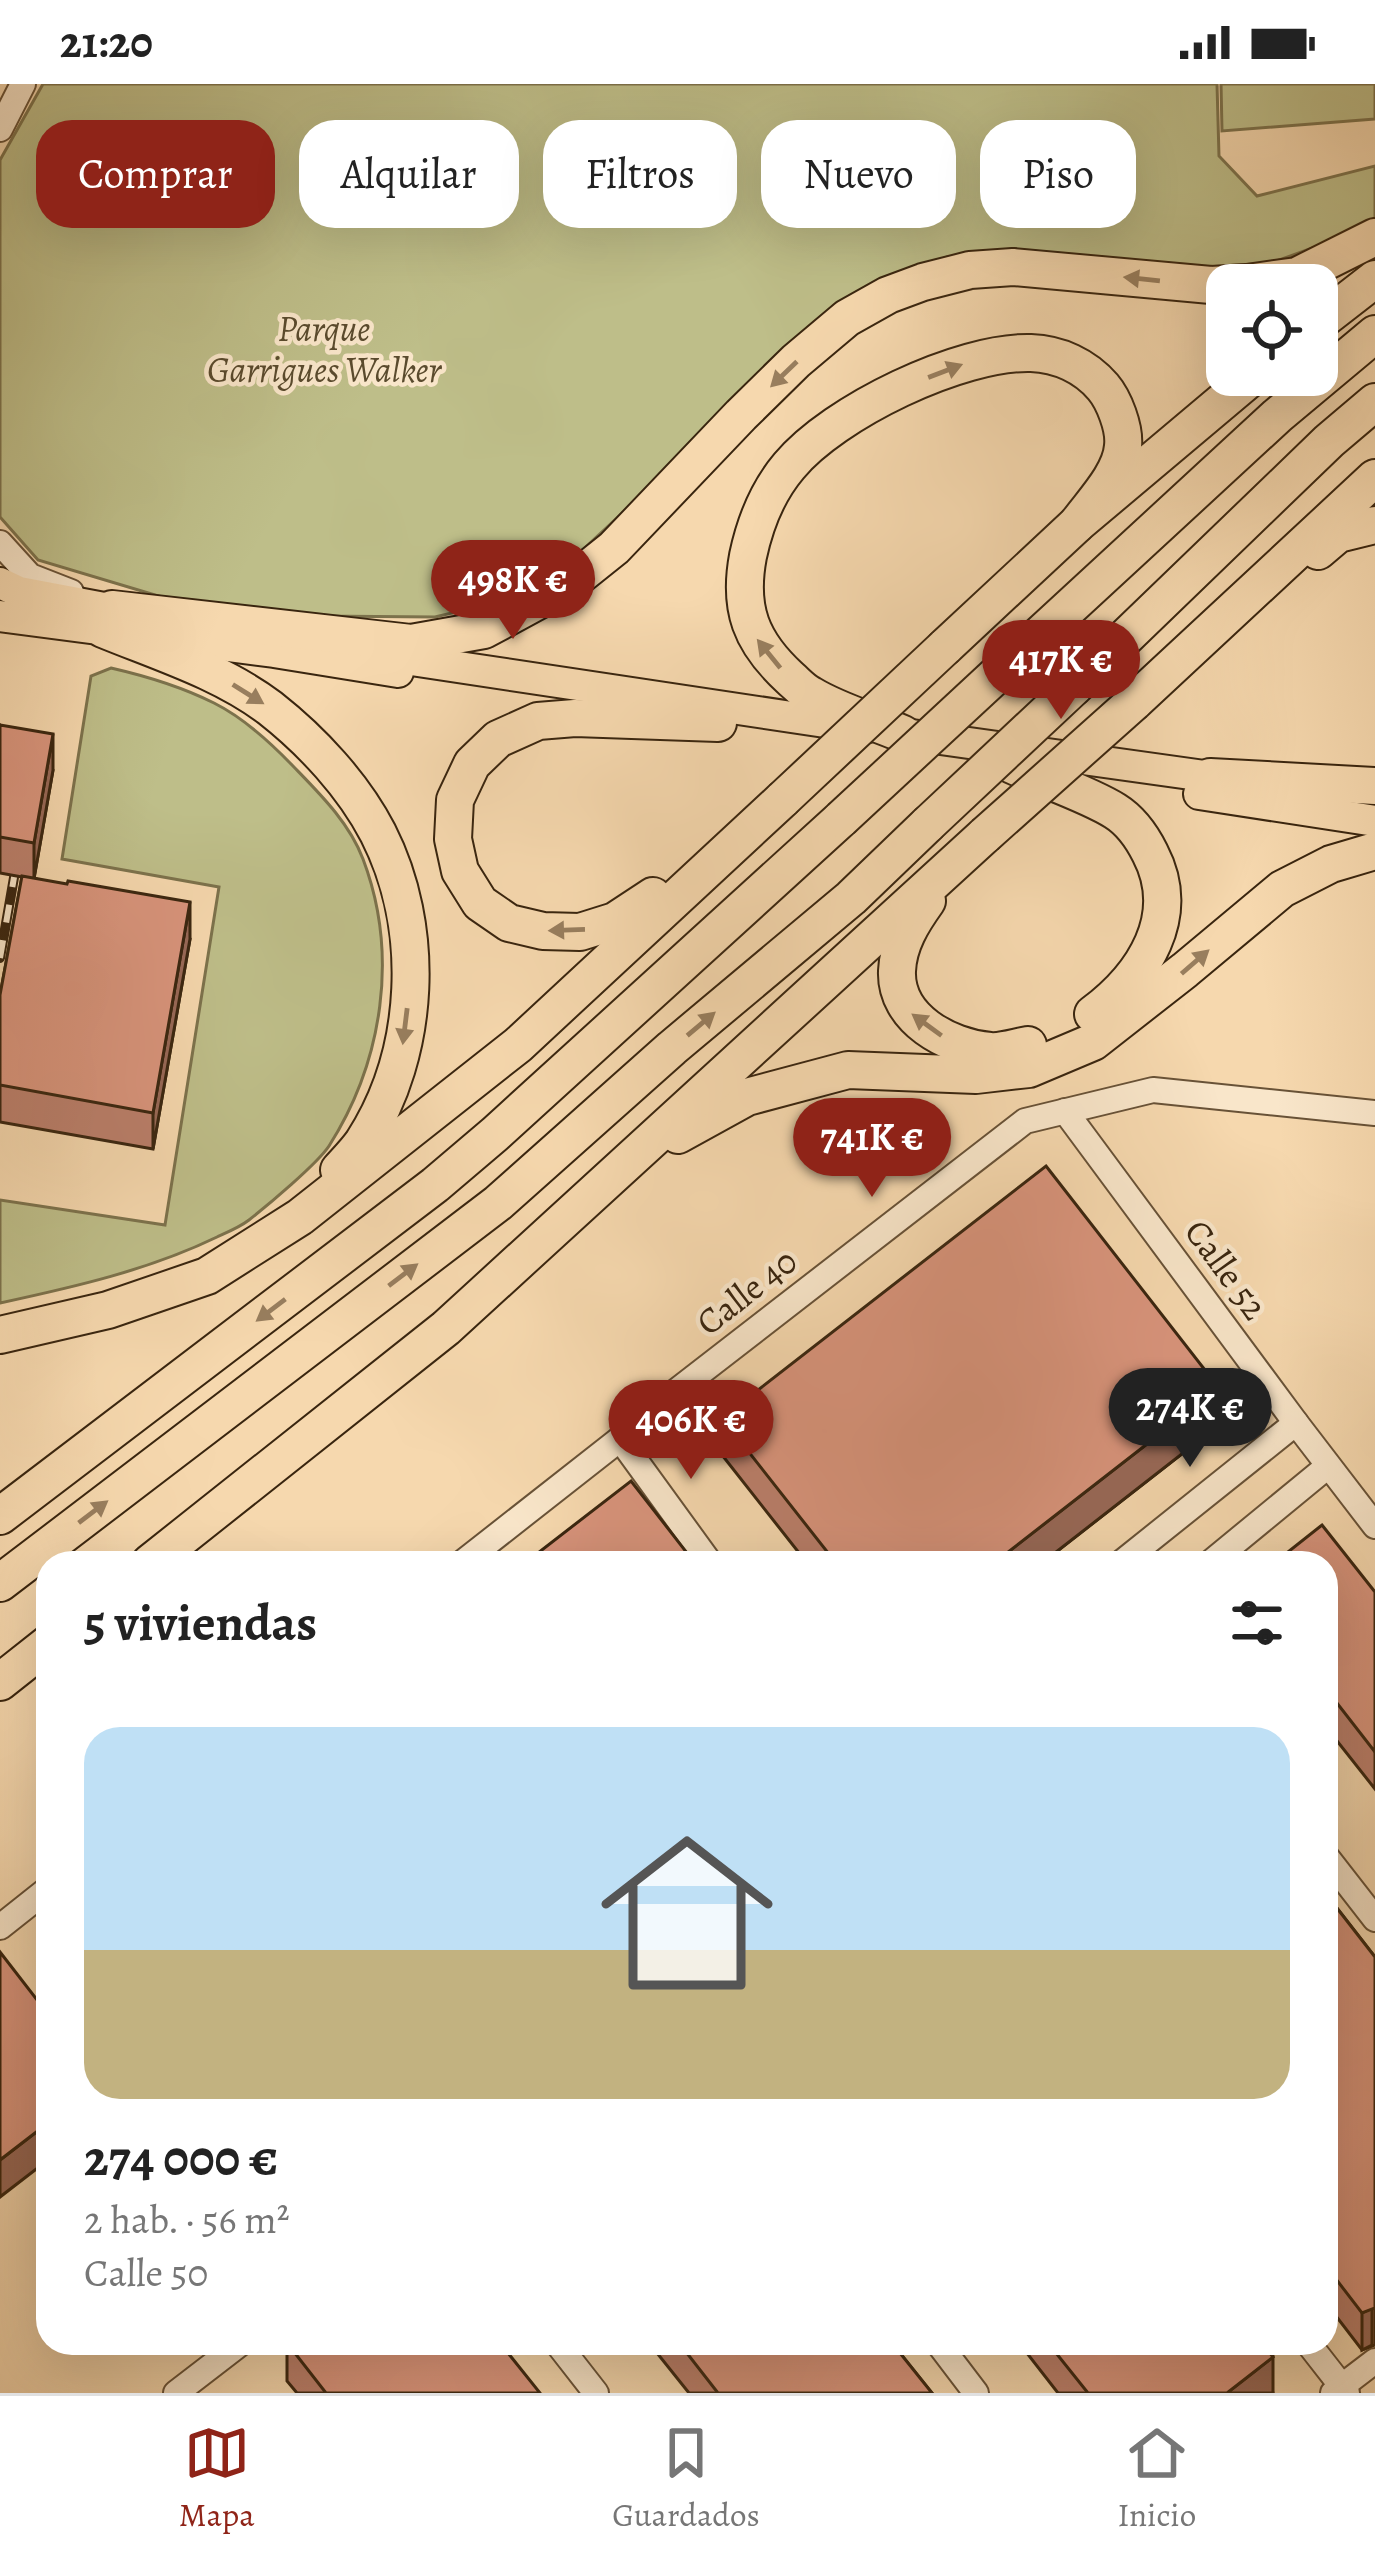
<!DOCTYPE html>
<html lang="es">
<head>
<meta charset="utf-8">
<style>
	:root { --surface:#fff; --page:#f2f2f2; --text:#222; --muted:#767676; --line:#e0e0e0; --accent:#8f2418 }
	body { margin:0; font-family:Alegreya,serif; background:var(--page); color:var(--text); height:100vh; display:flex; flex-direction:column; font-size:45px; white-space:nowrap }
	* { box-sizing:border-box; margin:0 }
	p { font-size:39px; color:var(--muted) }
	.icon { flex:none; width:66px; height:66px; fill:none; stroke:currentColor; stroke-width:2; stroke-linecap:round; stroke-linejoin:round }
	.map { position:relative; flex:1; overflow:hidden }
	.sheet { position:absolute; left:36px; top:1467px; width:1302px; height:804px; display:flex; flex-direction:column; background:var(--surface); border-radius:36px; box-shadow:0 12px 48px #0002 }
	.sheet>* { flex:none }
	.top-card { position:absolute; left:36px; top:36px; width:1305px; height:108px; display:flex; gap:24px }
	.buttons { position:absolute; left:1206px; top:180px; display:grid; gap:24px }
	.buttons a { display:grid; place-items:center; width:132px; height:132px; border-radius:24px; background:var(--surface); box-shadow:0 12px 48px #0002; font-size:60px }
	.price { position:absolute; translate:-50% -102px; padding:0 27px; border-radius:42px; background:var(--accent); color:#fff; font-size:39px; line-height:78px; filter:drop-shadow(0 3px 6px #0008) }
	.price::after { content:''; position:absolute; left:50%; top:72px; width:36px; height:27px; margin-left:-18px; background:inherit; clip-path:polygon(0 0,100% 0,50% 100%) }
	.price.on { background:#222; color:#fff }
	ul { padding:0; list-style:none }
	li { display:grid; align-content:center; gap:24px; height:636px; padding:0 48px }
	li span { display:grid; place-items:center; height:372px; border-radius:36px; color:#555 }
	li>.icon { margin-inline-start:auto }
	span .icon { width:216px; height:216px; fill:#fffc; stroke-width:1 }
	li b { font-size:51px }
	h2 { display:flex; justify-content:space-between; align-items:center; height:144px; padding:0 48px; font-size:51px }
	.chip { padding:0 42px; border-radius:36px; background:var(--surface); box-shadow:0 12px 48px #0002; font-size:42px; line-height:108px }
	.chip.on { background:var(--accent); color:#fff }
	.status { display:flex; justify-content:space-between; align-items:center; height:84px; padding:0 60px; background:var(--surface); direction:ltr }
	.status svg { height:33px; fill:currentColor }
	.tabs { display:flex; justify-content:space-around; align-items:center; height:168px; border-top:3px solid var(--line); background:var(--surface); font-size:33px; color:var(--muted) }
	.tabs a { display:grid; justify-items:center; gap:6px }
	.tabs .on { color:var(--accent) }
	.map>svg:first-child { display:block }
	.green { fill:#bebe89; stroke:#7c724c; stroke-width:3 }
	.lines { fill:none; stroke-linecap:round; stroke-linejoin:round }
	.minor-casing { stroke:#685237; stroke-width:28 }
	.major-casing { stroke:#39250f; stroke-width:34 }
	.highway-casing { stroke:#39250f; stroke-width:40 }
	.minor { stroke:#f9e6ca; stroke-width:24 }
	.major { stroke:#f6d8ae; stroke-width:30 }
	.highway { stroke:#f6d8ae; stroke-width:36 }
	.rail-casing { stroke:#39250f; stroke-width:10 }
	.rail { stroke:#f9e6ca; stroke-width:6; stroke-dasharray:18; stroke-linecap:butt }
	.highway-bridge-casing { stroke:#39250f; stroke-width:40; stroke-linecap:butt }
	.highway-bridge { stroke:#f6d8ae; stroke-width:36 }
	.wall { fill:#bb7f6b; stroke:#39250f; stroke-width:3 }
	.shaded-wall { fill:#986857; stroke:#39250f; stroke-width:3 }
	.building { fill:#d9947c; stroke:#39250f; stroke-width:3 }
	.oneway { fill:#987e5e }
	.labels { text-anchor:middle; stroke-width:9; stroke-linejoin:round; paint-order:stroke }
	.park-label { font-size:36px; font-style:italic; fill:#5a4b2e; stroke:#f9e6ca }
	.street-label { font-size:36px; fill:#39250f; stroke:#f9e6ca }
</style>
</head>
<body>
<div class="status"><b>21:20</b><svg viewBox="0 0 49 12"><path d="M0 12V9h3v3zM5 12V6h3v6zM10 12V3h3v9zM15 12V0h3v12zM26 1h20v11H26zM47 4h2v5h-2z"/></svg></div>
<div class="map">
<svg width="1375" height="2309" viewBox="0 0 1375 2309">
	<rect width="100%" height="100%" fill="#f6d8ae"/>
	<filter id="stains"><feTurbulence type="fractalNoise" baseFrequency=".00167" numOctaves="4"/><feColorMatrix values="0 0 0 0 .2 0 0 0 0 .09 0 0 0 0 .02 0 0 0 .5 -.17"/></filter>
	<radialGradient id="worn" r=".72"><stop offset=".6" stop-color="#630" stop-opacity="0"/><stop offset="1" stop-color="#630" stop-opacity=".3"/></radialGradient>
	<g class="green">
		<path d="M43 0H1217L1219 72 1257 112 1375 82V134L1340 154 1271 179 1207 183 1011 165 947 173 866 203 576 472 515 514 435 533 318 532 165 514 38 476 0 433V76Z"/>
		<path d="M1221 0H1375V35L1222 47Z"/>
		<path d="M111 584C146 592 182 603 214 619 244 634 269 657 292 681 319 709 349 738 363 775 399 870 383 977 329 1062 317 1080 268 1121 249 1136 240 1143 228 1148 217 1153 149 1186 74 1203 0 1219V1116L165 1141 219 803 62 775 91 592Z"/>
	</g>
	<g class="lines">
		<defs>
			<g id="minor">
				<path d="M0 45 23 0"/>
				<path d="M0 459 30 492 71 508"/>
				<path d="M1065 1027 1296 1339 1375 1442"/>
				<path d="M620 1355 710 1479"/>
				<path d="M462 1479 620 1355 661 1319 1025 1037 1153 1006 1375 1029"/>
				<path d="M1121 1479 1296 1339"/>
				<path d="M1210 1479 1328 1382"/>
				<path d="M1326 1772 1375 1835"/>
				<path d="M0 1843 48 1805"/>
				<path d="M557 2259 596 2309"/>
				<path d="M938 2259 976 2309"/>
				<path d="M1308 2259 1347 2309"/>
				<path d="M176 2309 241 2259"/>
				<path d="M1333 2309 1375 2277"/>
			</g>
			<g id="major">
				<path d="M0 499 19 508 136 530"/>
				<path d="M0 532 274 568 398 588"/>
				<path d="M378 571 865 644"/>
				<path d="M912 651 1233 696"/>
				<path d="M1199 710 1375 737"/>
			</g>
			<g id="highway">
				<path d="M1317 240 1375 195"/>
				<path d="M1318 467 1338 450 1375 441"/>
				<path d="M112 525 411 559 484 546 569 500 614 464 741 331 796 277 847 234 888 211 923 198 970 186 1013 183 1211 201 1247 199 1297 192 1375 153"/>
				<path d="M103 545C159 568 221 587 270 624 312 657 353 701 378 749 426 843 421 968 363 1058 356 1068 347 1077 339 1086"/>
				<path d="M945 563 1077 440 1254 291"/>
				<path d="M1006 582 1277 332 1375 250"/>
				<path d="M1074 603 1329 357 1375 318"/>
				<path d="M1134 618 1375 394"/>
				<path d="M903 650C873 637 839 628 811 611 803 607 797 600 790 594 751 558 738 525 748 472 755 439 767 408 789 382 834 328 960 267 1031 269 1059 270 1085 282 1103 303 1114 316 1125 344 1123 362 1121 390 1093 418 1077 440"/>
				<path d="M1012 681C1042 695 1088 710 1115 727 1131 737 1142 753 1150 769 1183 832 1144 892 1093 930"/>
				<path d="M1210 693 1375 702"/>
				<path d="M653 812 615 837 580 848 543 847 509 839 480 819 460 787 453 755 455 716 472 680 498 655 538 637 575 634 718 639"/>
				<path d="M927 817C912 838 898 860 897 887 895 935 948 963 990 967 1002 968 1016 963 1028 961"/>
				<path d="M678 1051 747 1013 848 986 976 991 1029 985 1093 958 1185 886 1282 805 1331 780 1375 767"/>
				<path d="M0 1251 108 1226 207 1192 300 1133 518 961 783 715"/>
				<path d="M0 1432 435 1101 495 1050 841 735"/>
				<path d="M150 1479 446 1244 985 751"/>
				<path d="M0 1499 498 1119 672 964 851 814 928 740"/>
				<path d="M0 1598 48 1560"/>
			</g>
		</defs>
		<use href="#minor" class="minor-casing"/>
		<use href="#major" class="major-casing"/>
		<use href="#highway" class="highway-casing"/>
		<use href="#minor" class="minor"/>
		<use href="#major" class="major"/>
		<use href="#highway" class="highway"/>
		<defs>
			<path id="rail" d="M0 874 20 759"/>
		</defs>
		<use href="#rail" class="rail-casing"/>
		<use href="#rail" class="rail"/>
		<defs>
			<g id="highway-bridge">
				<path d="M783 715 945 563"/>
				<path d="M841 735 1006 582"/>
				<path d="M928 740 1074 603"/>
				<path d="M985 751 1134 618"/>
			</g>
		</defs>
		<use href="#highway-bridge" class="highway-bridge-casing"/>
		<use href="#highway-bridge" class="highway-bridge"/>
	</g>
	<g class="wall">
		<path d="M0 641 53 686 34 794 190 855 153 1065 0 1038V911L22 793 0 789Z"/>
		<path d="M722 1334 1219 1341 1042 1479H807L722 1371Z"/>
		<path d="M1326 1479 1375 1508V1705L1326 1643Z"/>
		<path d="M1326 1810 1375 1873V2261L1362 2266 1326 2219Z"/>
		<path d="M287 2259 540 2309H297L287 2297Z"/>
		<path d="M649 2259H892L932 2309H689Z"/>
		<path d="M1019 2259H1262L1273 2309H1058Z"/>
	</g>
	<g class="shaded-wall">
		<path d="M53 650V686L34 795V759Z"/>
		<path d="M190 818V855L153 1065V1029Z"/>
		<path d="M1219 1304V1341L1042 1479H994Z"/>
		<path d="M48 2039V2076L0 2113V2076Z"/>
		<path d="M1372 2224V2261L1362 2266V2229Z"/>
		<path d="M1273 2273V2309H1227Z"/>
	</g>
	<g class="building">
		<path d="M0 641 53 650 34 759 0 753Z"/>
		<path d="M22 792 67 800 68 797 190 818 153 1029 0 1001V911Z"/>
		<path d="M1046 1082 1219 1304 994 1479H836L722 1334Z"/>
		<path d="M631 1397 691 1474 683 1479H525Z"/>
		<path d="M1322 1441 1375 1508V1668L1326 1605V1479H1274Z"/>
		<path d="M1326 1810 1375 1873V2224L1362 2229 1326 2182Z"/>
		<path d="M0 1868 48 1930V2039L0 2076Z"/>
		<path d="M287 2259H500L540 2309H326Z"/>
		<path d="M679 2259H892L932 2309H718Z"/>
		<path d="M1048 2259H1262L1273 2273 1227 2309H1088Z"/>
	</g>
	<defs><path id="oneway-solid" d="M-6-.8H1V-3.2L6.5 0L1 3.2V.8H-6Z" transform="scale(3)"/></defs>
	<g class="oneway">
		<use href="#oneway-solid" transform="translate(1142 195) rotate(-174)"/>
		<use href="#oneway-solid" transform="translate(945 287) rotate(-21)"/>
		<use href="#oneway-solid" transform="translate(784 290) rotate(136)"/>
		<use href="#oneway-solid" transform="translate(769 570) rotate(-129)"/>
		<use href="#oneway-solid" transform="translate(248 610) rotate(32)"/>
		<use href="#oneway-solid" transform="translate(567 846) rotate(178)"/>
		<use href="#oneway-solid" transform="translate(1195 878) rotate(-41)"/>
		<use href="#oneway-solid" transform="translate(701 940) rotate(-40)"/>
		<use href="#oneway-solid" transform="translate(927 941) rotate(-144)"/>
		<use href="#oneway-solid" transform="translate(405 942) rotate(97)"/>
		<use href="#oneway-solid" transform="translate(403 1191) rotate(-37)"/>
		<use href="#oneway-solid" transform="translate(271 1226) rotate(143)"/>
		<use href="#oneway-solid" transform="translate(93 1428) rotate(-37)"/>
	</g>
	<g class="labels">
		<g class="park-label">
			<text x="324" y="257">Parque<tspan x="324" dy="41">Garrigues Walker</tspan></text>
		</g>
		<g class="street-label">
			<text transform="translate(1227 1185) rotate(54)" y="13">Calle 52</text>
			<text transform="translate(746 1207) rotate(-38)" y="13">Calle 40</text>
		</g>
	</g>
	<rect width="100%" height="100%" filter="url(#stains)"/>
	<rect width="100%" height="100%" fill="url(#worn)"/>
</svg>
<div class="buttons">
<a><svg class="icon" aria-label="locate" viewBox="0 0 24 24"><circle cx="12" cy="12" r="6"/><path d="M12 2v4M12 18v4M2 12h4M18 12h4"/></svg></a>
</div>
<b class="price" style="left:513px;top:558px">498K €</b>
<b class="price" style="left:1061px;top:638px">417K €</b>
<b class="price" style="left:872px;top:1116px">741K €</b>
<b class="price on" style="left:1190px;top:1386px">274K €</b>
<b class="price" style="left:691px;top:1398px">406K €</b>
<div class="top-card">
<a class="chip on">Comprar</a>
<a class="chip">Alquilar</a>
<a class="chip">Filtros</a>
<a class="chip">Nuevo</a>
<a class="chip">Piso</a>
</div>
<section class="sheet">
<h2>5 viviendas<svg class="icon" aria-label="filters" viewBox="0 0 24 24"><path d="M4 7h16M4 17h16"/><circle cx="9" cy="7" r="2"/><circle cx="15" cy="17" r="2"/></svg></h2>
<ul>
<li><span style="background:linear-gradient(#bfe0f5 60%,#c2b280 0)"><svg class="icon" aria-label="home" viewBox="0 0 24 24"><path d="M3 11l9-7 9 7M6 9v11h12V9"/></svg></span><div><b>274 000 €</b><p>2 hab. · 56 m²</p><p>Calle 50</p></div></li>
</ul>
</section>
</div>
<nav class="tabs">
<a class="on"><svg class="icon" aria-label="map" viewBox="0 0 24 24"><path d="M3 6l6-2 6 2 6-2v14l-6 2-6-2-6 2zM9 4v14M15 6v14"/></svg>Mapa</a>
<a><svg class="icon" aria-label="saved" viewBox="0 0 24 24"><path d="M7 4h10v16l-5-4-5 4z"/></svg>Guardados</a>
<a><svg class="icon" aria-label="home" viewBox="0 0 24 24"><path d="M3 11l9-7 9 7M6 9v11h12V9"/></svg>Inicio</a>
</nav>
</body>
</html>
